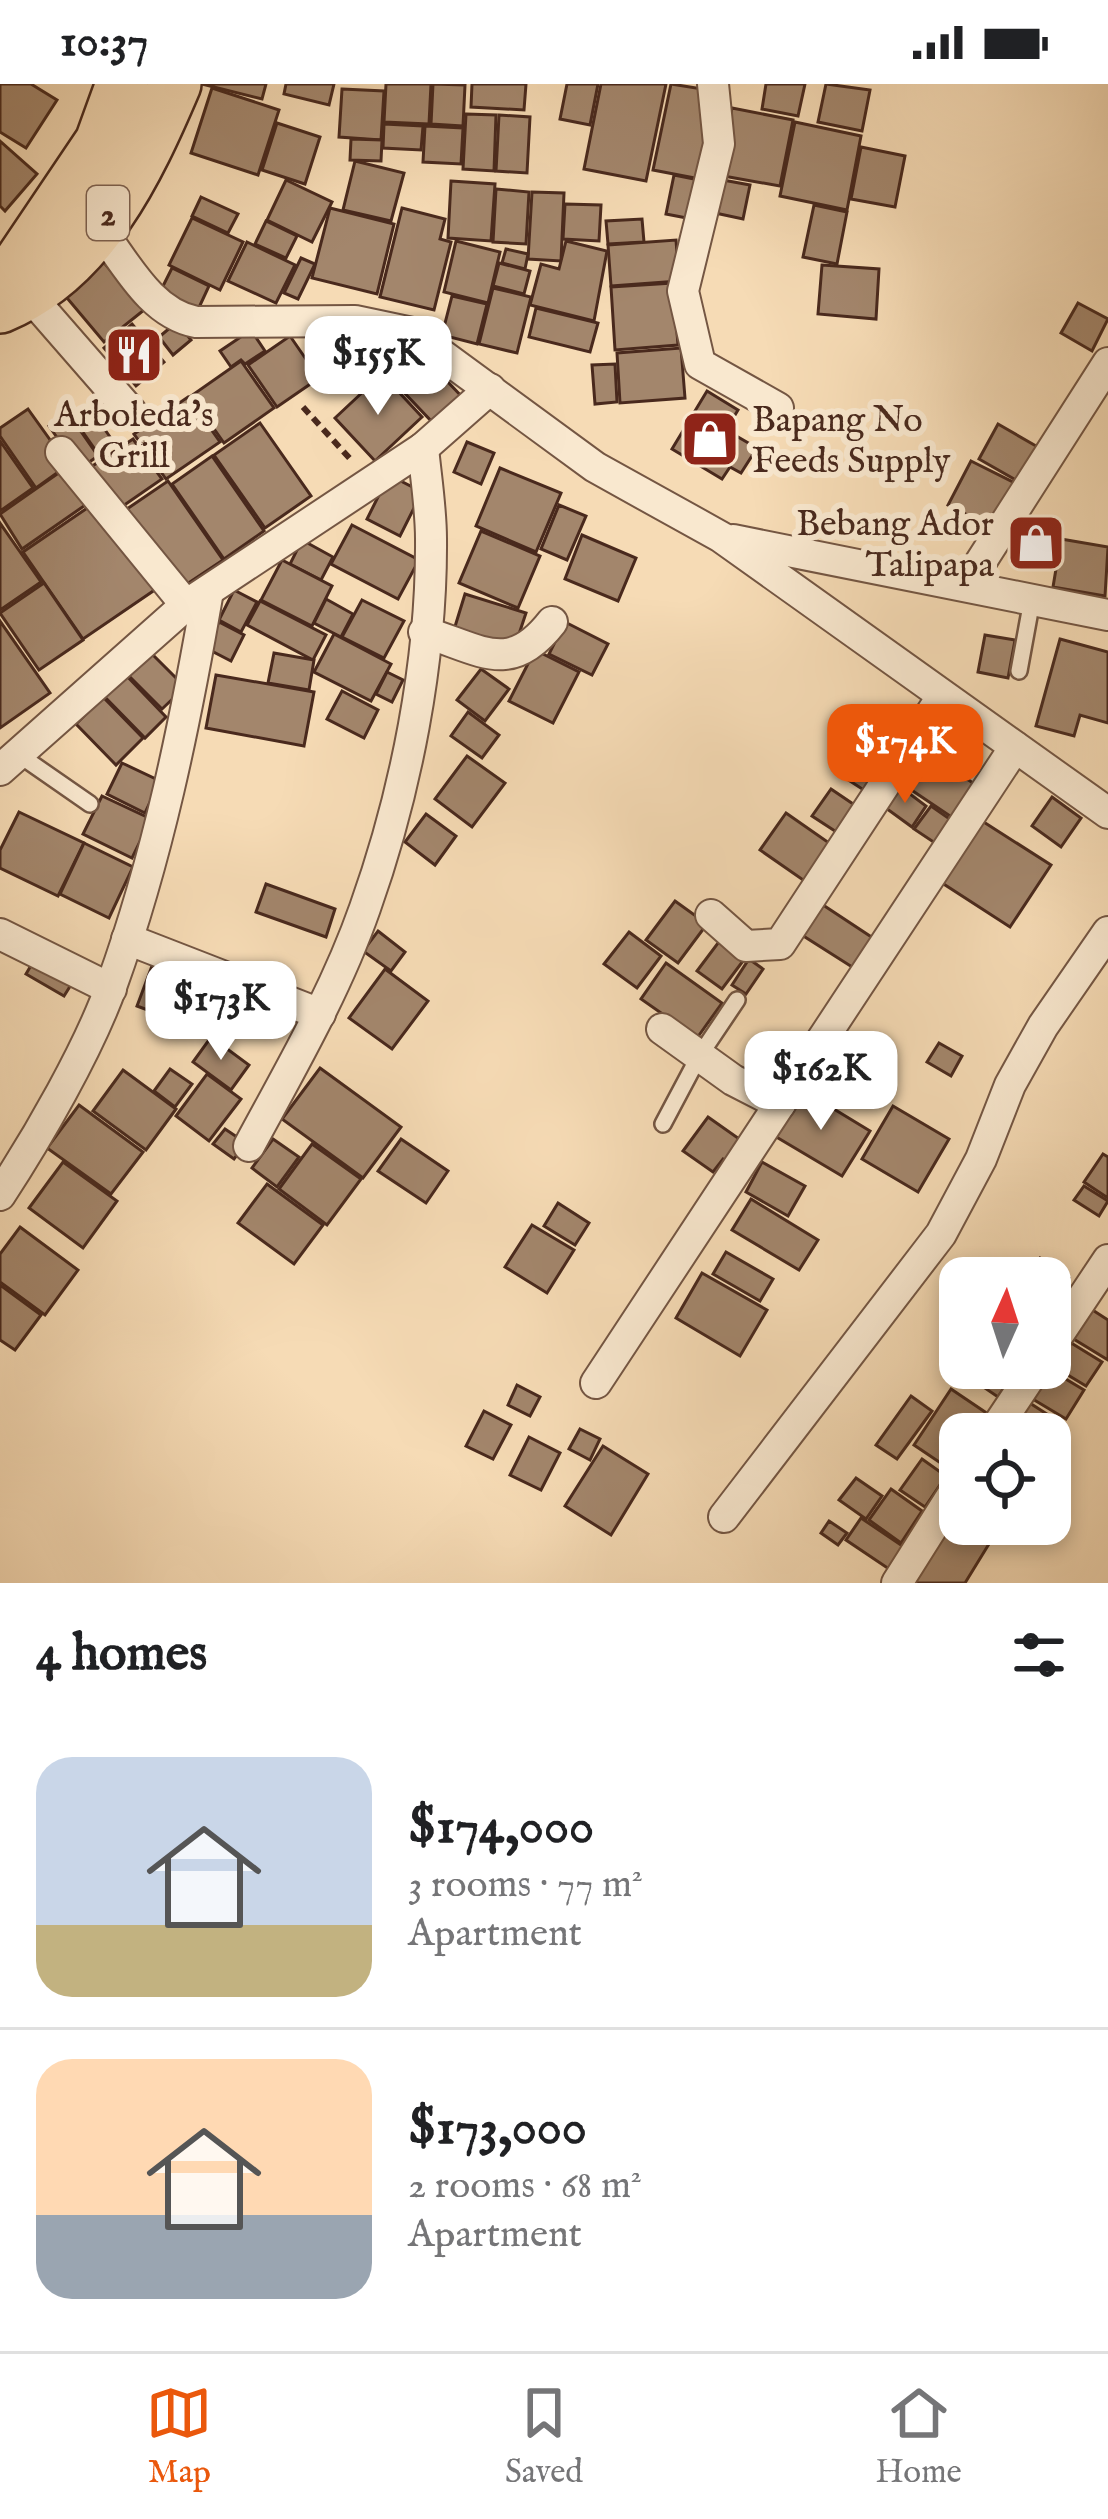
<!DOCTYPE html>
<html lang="en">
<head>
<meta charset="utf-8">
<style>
	:root { --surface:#fff; --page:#f6f6f6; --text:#202124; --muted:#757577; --line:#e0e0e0; --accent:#ea580c }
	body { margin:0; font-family:"IM FELL English",serif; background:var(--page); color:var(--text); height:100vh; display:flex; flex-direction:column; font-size:45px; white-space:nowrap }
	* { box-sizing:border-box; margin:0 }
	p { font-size:39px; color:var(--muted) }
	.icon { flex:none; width:66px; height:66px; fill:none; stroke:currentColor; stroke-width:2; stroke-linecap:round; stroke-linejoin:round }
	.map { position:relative; height:1499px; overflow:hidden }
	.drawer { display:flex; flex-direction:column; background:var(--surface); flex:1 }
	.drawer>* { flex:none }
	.needle { width:78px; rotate:3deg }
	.tools { position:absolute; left:939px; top:1173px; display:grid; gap:24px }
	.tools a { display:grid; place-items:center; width:132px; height:132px; border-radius:24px; background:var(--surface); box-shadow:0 6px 18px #0003; font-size:60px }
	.price { position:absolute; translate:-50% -102px; padding:0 27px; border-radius:24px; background:#fff; color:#222; font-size:39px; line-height:78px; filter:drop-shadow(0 3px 6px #0008) }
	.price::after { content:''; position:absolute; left:50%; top:72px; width:36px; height:27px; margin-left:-18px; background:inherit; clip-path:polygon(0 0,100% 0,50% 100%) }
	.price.on { background:var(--accent); color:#fff }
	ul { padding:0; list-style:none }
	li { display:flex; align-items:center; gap:36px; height:300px; padding:0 36px }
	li+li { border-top:3px solid var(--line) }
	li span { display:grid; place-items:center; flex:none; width:336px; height:240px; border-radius:36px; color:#555 }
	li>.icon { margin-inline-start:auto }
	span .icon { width:144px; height:144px; fill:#fffc; stroke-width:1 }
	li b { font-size:51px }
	h2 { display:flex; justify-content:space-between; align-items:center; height:144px; padding:0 36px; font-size:51px }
	.status { display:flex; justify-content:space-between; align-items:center; height:84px; padding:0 60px; background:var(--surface); direction:ltr }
	.status svg { height:33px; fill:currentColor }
	.menu { display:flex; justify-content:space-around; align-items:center; height:168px; border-top:3px solid var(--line); background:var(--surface); font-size:33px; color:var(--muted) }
	.menu a { display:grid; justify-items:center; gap:6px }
	.menu .on { color:var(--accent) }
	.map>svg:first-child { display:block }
	.building { fill:#a3866c; stroke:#49291d; stroke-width:3 }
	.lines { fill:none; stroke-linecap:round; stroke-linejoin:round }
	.service-casing { stroke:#745643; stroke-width:20 }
	.minor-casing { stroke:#745643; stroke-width:34 }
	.trunk-casing { stroke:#49291d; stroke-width:56 }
	.path { stroke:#49291d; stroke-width:6; stroke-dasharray:9 6; stroke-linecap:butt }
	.service { stroke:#f9e8cf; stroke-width:15 }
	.minor { stroke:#f9e8cf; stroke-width:30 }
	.trunk { stroke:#f6dbb5; stroke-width:51 }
	.labels { text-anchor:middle; stroke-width:12; stroke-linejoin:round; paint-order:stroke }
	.shield { fill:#f9e8cf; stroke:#7e6252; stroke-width:3 }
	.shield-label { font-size:33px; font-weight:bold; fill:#49291d }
	.poi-label { font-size:36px; fill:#49291d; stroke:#f9e8cf }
</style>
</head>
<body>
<div class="status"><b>10:37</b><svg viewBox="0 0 49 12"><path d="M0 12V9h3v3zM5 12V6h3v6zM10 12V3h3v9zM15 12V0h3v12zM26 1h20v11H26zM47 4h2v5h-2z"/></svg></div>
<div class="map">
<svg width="1108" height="1499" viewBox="0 0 1108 1499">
	<rect width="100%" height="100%" fill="#f6dbb5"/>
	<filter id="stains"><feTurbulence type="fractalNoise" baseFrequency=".00167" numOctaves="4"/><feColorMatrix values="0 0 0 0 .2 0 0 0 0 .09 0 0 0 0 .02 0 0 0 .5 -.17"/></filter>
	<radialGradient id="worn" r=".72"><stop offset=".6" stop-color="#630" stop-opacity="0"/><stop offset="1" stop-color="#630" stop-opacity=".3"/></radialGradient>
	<g class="building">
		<path d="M0 0H31L57 16 26 64 0 48Z"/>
		<path d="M202 0H266L262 15Z"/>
		<path d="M286 0H334L329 21 284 10Z"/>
		<path d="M386 0H431L429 40 384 38Z"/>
		<path d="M433 0 465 1 463 42 431 40Z"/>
		<path d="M472 0H526L524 26 471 23Z"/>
		<path d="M567 0H598L590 41 560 35Z"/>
		<path d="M601 0H666L646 97 584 85Z"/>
		<path d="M671 0 709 6 714 31 700 95 653 86Z"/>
		<path d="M766 0H805L798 32 762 25Z"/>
		<path d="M826 0 870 6 862 47 818 38Z"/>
		<path d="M212 4 279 26 258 91 191 69Z"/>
		<path d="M342 5 384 7 381 56 339 53Z"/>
		<path d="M732 24 793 36 780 102 718 91Z"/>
		<path d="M466 30 496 31 494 87 463 85Z"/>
		<path d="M499 31 530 33 527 89 496 87Z"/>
		<path d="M795 38 861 52 847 126 780 112Z"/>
		<path d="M277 39 320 53 305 100 262 86Z"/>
		<path d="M384 40 423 42 421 66 383 64Z"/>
		<path d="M425 42 463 44 461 80 423 78Z"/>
		<path d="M351 55 382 56 381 77 350 76Z"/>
		<path d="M0 57 37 90 5 127 0 122Z"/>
		<path d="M861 63 905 72 895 123 851 115Z"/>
		<path d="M355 77 404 89 391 137 343 126Z"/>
		<path d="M674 91 704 97 697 136 666 130Z"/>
		<path d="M712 94 750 101 743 135 706 127Z"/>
		<path d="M286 96 332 118 312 158 267 136Z"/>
		<path d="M451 97 495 100 491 157 448 154Z"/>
		<path d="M496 105 529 108 526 160 493 158Z"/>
		<path d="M532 108 564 109 561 177 528 175Z"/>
		<path d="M201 113 238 130 228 149 192 132Z"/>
		<path d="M565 120 601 121 599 157 563 155Z"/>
		<path d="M814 121 847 128 837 180 803 173Z"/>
		<path d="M330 124 394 140 377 210 312 194Z"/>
		<path d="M402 124 445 135 440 155 451 158 434 226 380 213Z"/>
		<path d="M192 134 243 158 220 206 169 181Z"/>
		<path d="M642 135 644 158 608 160 606 137Z"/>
		<path d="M266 137 297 152 286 174 255 160Z"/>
		<path d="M676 156 679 197 611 202 608 161Z"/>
		<path d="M456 157 500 168 488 219 444 208Z"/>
		<path d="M566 157 607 167 594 237 530 221 541 180 559 185Z"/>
		<path d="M247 158 295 181 276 219 228 197Z"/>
		<path d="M506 165 528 170 525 185 502 179Z"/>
		<path d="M301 174 315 180 298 215 284 209Z"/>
		<path d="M101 175 144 226 104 258 62 208Z"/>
		<path d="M499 179 530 187 524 210 493 202Z"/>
		<path d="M822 181 879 185 876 235 818 230Z"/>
		<path d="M172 184 209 202 196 230 158 212Z"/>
		<path d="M673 199 678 261 615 266 611 203Z"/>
		<path d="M493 204 531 213 517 269 479 260Z"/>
		<path d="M452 212 487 220 477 260 442 251Z"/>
		<path d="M1078 219 1108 235 1092 267 1061 249Z"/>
		<path d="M536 224 598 239 590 268 529 253Z"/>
		<path d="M177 238 191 256 173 271 159 253Z"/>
		<path d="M132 240 164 278 136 302 104 264Z"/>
		<path d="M251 246 265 267 245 280 241 276 231 283 220 267Z"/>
		<path d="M343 250 358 267 343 280 328 264Z"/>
		<path d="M290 252 319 294 277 323 248 281Z"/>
		<path d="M681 264 685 314 620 319 617 269Z"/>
		<path d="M426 275 464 315 436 342 397 301Z"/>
		<path d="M241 277 274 324 224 359 191 312Z"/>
		<path d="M615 280 617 318 595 320 592 281Z"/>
		<path d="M382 290 422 333 375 377 335 334Z"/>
		<path d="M707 307 738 326 726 346 757 364 741 389 730 383 722 395 672 365Z"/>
		<path d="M188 313 220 358 166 395 134 350Z"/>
		<path d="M28 325 68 381 36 404 0 352V344Z"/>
		<path d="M68 329 98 372 79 385 49 342Z"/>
		<path d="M96 333 115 360 99 371 80 344Z"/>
		<path d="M260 339 311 412 265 444 214 371Z"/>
		<path d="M998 340 1043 366 1023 400 979 375Z"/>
		<path d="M133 355 162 395 120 424 91 383Z"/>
		<path d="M0 357 33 404 0 427Z"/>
		<path d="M467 358 494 369 481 400 454 388Z"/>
		<path d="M212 372 264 447 224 475 172 400Z"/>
		<path d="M971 377 1019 401 997 446 948 421Z"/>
		<path d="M70 381 94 415 22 465 0 430Z"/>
		<path d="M500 384 561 409 536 468 476 442Z"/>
		<path d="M389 391 422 408 400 452 367 435Z"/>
		<path d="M168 397 223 476 178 506 124 427Z"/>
		<path d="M99 416 159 503 83 555 23 468Z"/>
		<path d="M559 421 586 432 567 476 541 465Z"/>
		<path d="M0 439 41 498 0 526Z"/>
		<path d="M352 441 419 476 398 515 331 480Z"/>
		<path d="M481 447 540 472 518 524 459 499Z"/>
		<path d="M582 451 636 474 618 517 565 495Z"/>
		<path d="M1061 455 1108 463 1105 512 1053 503Z"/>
		<path d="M302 456 333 473 321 496 290 480Z"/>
		<path d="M282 476 332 502 312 542 261 516Z"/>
		<path d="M44 499 83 556 39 586 0 529Z"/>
		<path d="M234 506 257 518 241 548 219 536Z"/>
		<path d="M465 510 526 529 513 568 453 549Z"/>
		<path d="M326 515 353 530 341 553 314 539Z"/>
		<path d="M362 516 404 537 384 574 342 553Z"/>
		<path d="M260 517 326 551 313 576 247 541Z"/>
		<path d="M0 537 50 609 0 644Z"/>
		<path d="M219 538 244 551 231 577 206 564Z"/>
		<path d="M565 538 608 560 592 591 549 570Z"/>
		<path d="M334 550 391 580 371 617 314 588Z"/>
		<path d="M985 551 1015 556 1008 594 978 588Z"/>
		<path d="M1060 555 1108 568V639L1080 631 1074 652 1036 642Z"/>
		<path d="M535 566 579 588 553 639 509 617Z"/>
		<path d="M149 567 185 603 162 625 126 589Z"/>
		<path d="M274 569 314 576 309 606 268 599Z"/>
		<path d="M481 585 509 605 485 637 457 616Z"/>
		<path d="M122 587 166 633 145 654 100 608Z"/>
		<path d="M387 588 403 596 392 618 376 610Z"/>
		<path d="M216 591 314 608 304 662 206 644Z"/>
		<path d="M342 607 378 626 364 654 327 635Z"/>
		<path d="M103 613 143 654 116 681 76 640Z"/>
		<path d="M856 622 873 634 849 668 831 656Z"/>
		<path d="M468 628 499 651 482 674 451 652Z"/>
		<path d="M877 634 905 653 880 689 853 670Z"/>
		<path d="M923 666 979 703 956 736 901 699Z"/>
		<path d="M844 670 880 695 870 710 833 686Z"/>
		<path d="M467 672 505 699 472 743 435 715Z"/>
		<path d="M122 679 160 697 145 729 107 710Z"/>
		<path d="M898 701 926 722 912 743 883 722Z"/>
		<path d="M831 705 859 724 841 751 812 732Z"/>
		<path d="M102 712 151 735 132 774 83 750Z"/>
		<path d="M1052 713 1081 734 1061 763 1032 742Z"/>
		<path d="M931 722 954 738 938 761 914 745Z"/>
		<path d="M19 728 84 759 58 812 0 784V766Z"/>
		<path d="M786 729 832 761 806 798 760 766Z"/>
		<path d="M426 730 456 752 435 781 405 758Z"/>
		<path d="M979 735 1051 781 1010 843 939 797Z"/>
		<path d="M84 759 133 783 109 834 60 810Z"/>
		<path d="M266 800 335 825 326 853 256 828Z"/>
		<path d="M814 815 879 858 860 888 794 846Z"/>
		<path d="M675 817 707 840 678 879 646 856Z"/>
		<path d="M378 847 405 868 391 887 363 867Z"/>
		<path d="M629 848 661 872 637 904 604 880Z"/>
		<path d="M721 855 746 873 722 905 697 887Z"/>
		<path d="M36 873 74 896 64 912 26 890Z"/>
		<path d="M749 875 763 885 746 910 732 901Z"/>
		<path d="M666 879 722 919 697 954 641 915Z"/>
		<path d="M152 882 225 909 209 949 137 922Z"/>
		<path d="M385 885 428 917 392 965 349 934Z"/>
		<path d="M211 953 249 981 231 1006 193 978Z"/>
		<path d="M939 959 962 972 951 992 927 978Z"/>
		<path d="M320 984 401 1043 363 1094 282 1035Z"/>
		<path d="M170 985 192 1000 175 1023 154 1007Z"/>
		<path d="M123 986 176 1025 146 1066 93 1027Z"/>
		<path d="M207 990 241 1015 209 1057 176 1032Z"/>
		<path d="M801 1005 870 1047 842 1092 773 1051Z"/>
		<path d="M79 1021 143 1068 111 1110 47 1064Z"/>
		<path d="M893 1022 949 1055 918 1108 862 1075Z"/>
		<path d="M708 1033 745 1059 730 1080 723 1075 713 1088 683 1067Z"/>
		<path d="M225 1045 246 1059 234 1075 213 1060Z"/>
		<path d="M273 1055 299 1073 277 1103 252 1084Z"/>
		<path d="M401 1055 448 1087 426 1119 378 1087Z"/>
		<path d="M312 1060 361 1095 327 1141 279 1105Z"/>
		<path d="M1103 1070 1108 1073V1114L1084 1098Z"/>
		<path d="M63 1078 117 1117 83 1164 29 1124Z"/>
		<path d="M762 1078 805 1102 788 1132 746 1108Z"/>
		<path d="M267 1100 323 1141 294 1180 238 1139Z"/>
		<path d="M1084 1102 1108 1117 1099 1132 1074 1116Z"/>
		<path d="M751 1115 818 1156 799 1186 732 1146Z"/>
		<path d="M558 1119 589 1139 575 1161 544 1142Z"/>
		<path d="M532 1141 574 1166 547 1209 505 1183Z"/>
		<path d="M20 1143 78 1186 45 1231 0 1198V1170Z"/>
		<path d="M726 1168 773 1195 760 1217 713 1190Z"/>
		<path d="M1040 1174 1069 1194 1061 1207 1050 1200V1194L1031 1188Z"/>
		<path d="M702 1189 767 1226 740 1272 676 1234Z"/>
		<path d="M0 1201 41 1231 15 1266 0 1256Z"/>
		<path d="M1091 1225 1108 1236V1276L1072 1254Z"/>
		<path d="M1068 1257 1102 1278 1086 1302 1053 1282Z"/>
		<path d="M960 1281V1284H1017L998 1313 957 1285Z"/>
		<path d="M1049 1285 1084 1306 1066 1335 1031 1314Z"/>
		<path d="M517 1301 540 1313 530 1332 508 1321Z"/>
		<path d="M951 1305 988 1330 975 1350H960V1372L951 1386 914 1361Z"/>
		<path d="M911 1312 932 1327 897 1375 876 1361Z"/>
		<path d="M1025 1316 1064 1341 1050 1364V1350H1022L1009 1342Z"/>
		<path d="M484 1327 511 1341 493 1375 466 1362Z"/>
		<path d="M580 1345 600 1355 590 1376 569 1365Z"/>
		<path d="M529 1353 560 1369 541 1406 510 1391Z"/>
		<path d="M603 1362 648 1390 611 1451 565 1422Z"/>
		<path d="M922 1375 946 1392 925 1423 900 1406Z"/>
		<path d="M856 1394 882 1412 866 1435 839 1416Z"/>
		<path d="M891 1405 922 1427 901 1459 869 1436Z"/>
		<path d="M955 1431 960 1440H969L992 1455 965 1499H912Z"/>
		<path d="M861 1434 904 1463 889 1485 846 1456Z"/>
		<path d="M829 1437 847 1449 838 1461 821 1449Z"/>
	</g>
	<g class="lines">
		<defs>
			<g id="service">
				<path d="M1019 587 1032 516"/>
				<path d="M18 670 90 720"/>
				<path d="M663 1040 698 974 737 916"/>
			</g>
			<g id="minor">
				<path d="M713 0 719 60 683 207 700 280 778 324"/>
				<path d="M99 144C126 179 150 229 196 238L355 237 412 249 595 383 721 453 1108 729"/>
				<path d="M29 211 131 328"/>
				<path d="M61 368 186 521"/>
				<path d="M733 456 1108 531"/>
				<path d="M966 501 1108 279"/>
				<path d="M424 548C482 566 510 592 552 538"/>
				<path d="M0 686 186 521 423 364 490 305"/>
				<path d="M711 831 746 862 780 860 942 613"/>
				<path d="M0 850 111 905"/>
				<path d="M127 855 320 930"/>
				<path d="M662 945 733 996 780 1020"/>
				<path d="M249 1062C291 984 336 907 365 824 406 709 432 577 431 455 431 425 426 394 423 364"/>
				<path d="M0 1111C38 1053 89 965 112 900 158 773 185 640 208 507"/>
				<path d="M1050 1263 1108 1176"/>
				<path d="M596 1299 1015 663"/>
				<path d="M992 1350 1036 1284"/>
				<path d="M724 1433 941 1150 981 1075 1010 1001 1043 942 1108 848"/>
				<path d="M897 1499 960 1399"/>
			</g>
			<g id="trunk">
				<path d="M0 208 101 58 122 0"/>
				<path d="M0 223C92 185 138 87 175 0"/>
			</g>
		</defs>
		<use href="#service" class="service-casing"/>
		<use href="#minor" class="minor-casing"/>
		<use href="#trunk" class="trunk-casing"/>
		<path class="path" d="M303 323 353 378"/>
		<use href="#service" class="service"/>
		<use href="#minor" class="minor"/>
		<use href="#trunk" class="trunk"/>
	</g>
	<defs>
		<symbol id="restaurant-square" viewBox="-11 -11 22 22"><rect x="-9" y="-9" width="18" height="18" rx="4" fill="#8f2418" stroke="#f9e8cf"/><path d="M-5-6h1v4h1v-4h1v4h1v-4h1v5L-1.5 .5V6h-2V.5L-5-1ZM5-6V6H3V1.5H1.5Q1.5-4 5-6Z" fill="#fff"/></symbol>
		<symbol id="shop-square" viewBox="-11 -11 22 22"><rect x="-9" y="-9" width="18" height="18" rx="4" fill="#8f2418" stroke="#f9e8cf"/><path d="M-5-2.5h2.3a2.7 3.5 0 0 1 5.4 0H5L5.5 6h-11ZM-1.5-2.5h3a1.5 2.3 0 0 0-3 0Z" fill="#fff"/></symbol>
	</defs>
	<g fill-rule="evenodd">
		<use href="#restaurant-square" x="101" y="238" width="66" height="66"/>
		<use href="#shop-square" x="677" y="322" width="66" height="66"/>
		<use href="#shop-square" x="1003" y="426" width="66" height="66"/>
	</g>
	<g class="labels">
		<rect class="shield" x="87" y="102" width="42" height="54" rx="9"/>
		<g class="shield-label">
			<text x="108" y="141">2</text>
		</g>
		<g class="poi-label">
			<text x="134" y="342">Arboleda's<tspan x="134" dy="41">Grill</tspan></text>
			<text x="752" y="347" text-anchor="start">Bapang No<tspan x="752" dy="41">Feeds Supply</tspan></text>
			<text x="994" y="451" text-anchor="end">Bebang Ador<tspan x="994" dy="41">Talipapa</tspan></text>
		</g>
	</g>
	<rect width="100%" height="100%" filter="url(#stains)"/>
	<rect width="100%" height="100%" fill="url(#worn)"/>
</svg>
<div class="tools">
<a><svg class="needle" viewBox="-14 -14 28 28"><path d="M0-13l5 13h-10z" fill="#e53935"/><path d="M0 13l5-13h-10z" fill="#757577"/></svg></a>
<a><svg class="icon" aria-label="locate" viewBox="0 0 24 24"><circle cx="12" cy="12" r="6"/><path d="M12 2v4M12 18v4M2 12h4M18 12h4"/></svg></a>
</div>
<b class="price" style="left:378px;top:334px">$155K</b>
<b class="price on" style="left:905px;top:722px">$174K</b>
<b class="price" style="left:221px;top:979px">$173K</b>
<b class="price" style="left:821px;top:1049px">$162K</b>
</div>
<section class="drawer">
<h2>4 homes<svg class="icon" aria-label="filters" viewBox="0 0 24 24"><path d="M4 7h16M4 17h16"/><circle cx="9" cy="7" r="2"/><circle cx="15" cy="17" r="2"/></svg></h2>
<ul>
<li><span style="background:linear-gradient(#c9d6e8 70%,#c2b280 0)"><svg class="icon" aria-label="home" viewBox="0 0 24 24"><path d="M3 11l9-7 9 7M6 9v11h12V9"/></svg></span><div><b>$174,000</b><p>3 rooms · 77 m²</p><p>Apartment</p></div></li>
<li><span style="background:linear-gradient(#ffd9b3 65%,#9aa5b1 0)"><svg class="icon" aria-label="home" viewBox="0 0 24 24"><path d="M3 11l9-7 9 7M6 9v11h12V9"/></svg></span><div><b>$173,000</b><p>2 rooms · 68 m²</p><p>Apartment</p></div></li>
</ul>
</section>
<nav class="menu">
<a class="on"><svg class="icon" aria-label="map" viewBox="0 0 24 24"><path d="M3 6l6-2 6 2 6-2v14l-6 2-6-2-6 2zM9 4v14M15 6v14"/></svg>Map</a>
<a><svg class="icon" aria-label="saved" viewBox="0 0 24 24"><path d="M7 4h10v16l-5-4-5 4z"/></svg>Saved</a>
<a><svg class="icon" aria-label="home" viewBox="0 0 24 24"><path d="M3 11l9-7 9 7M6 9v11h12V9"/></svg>Home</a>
</nav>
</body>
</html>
